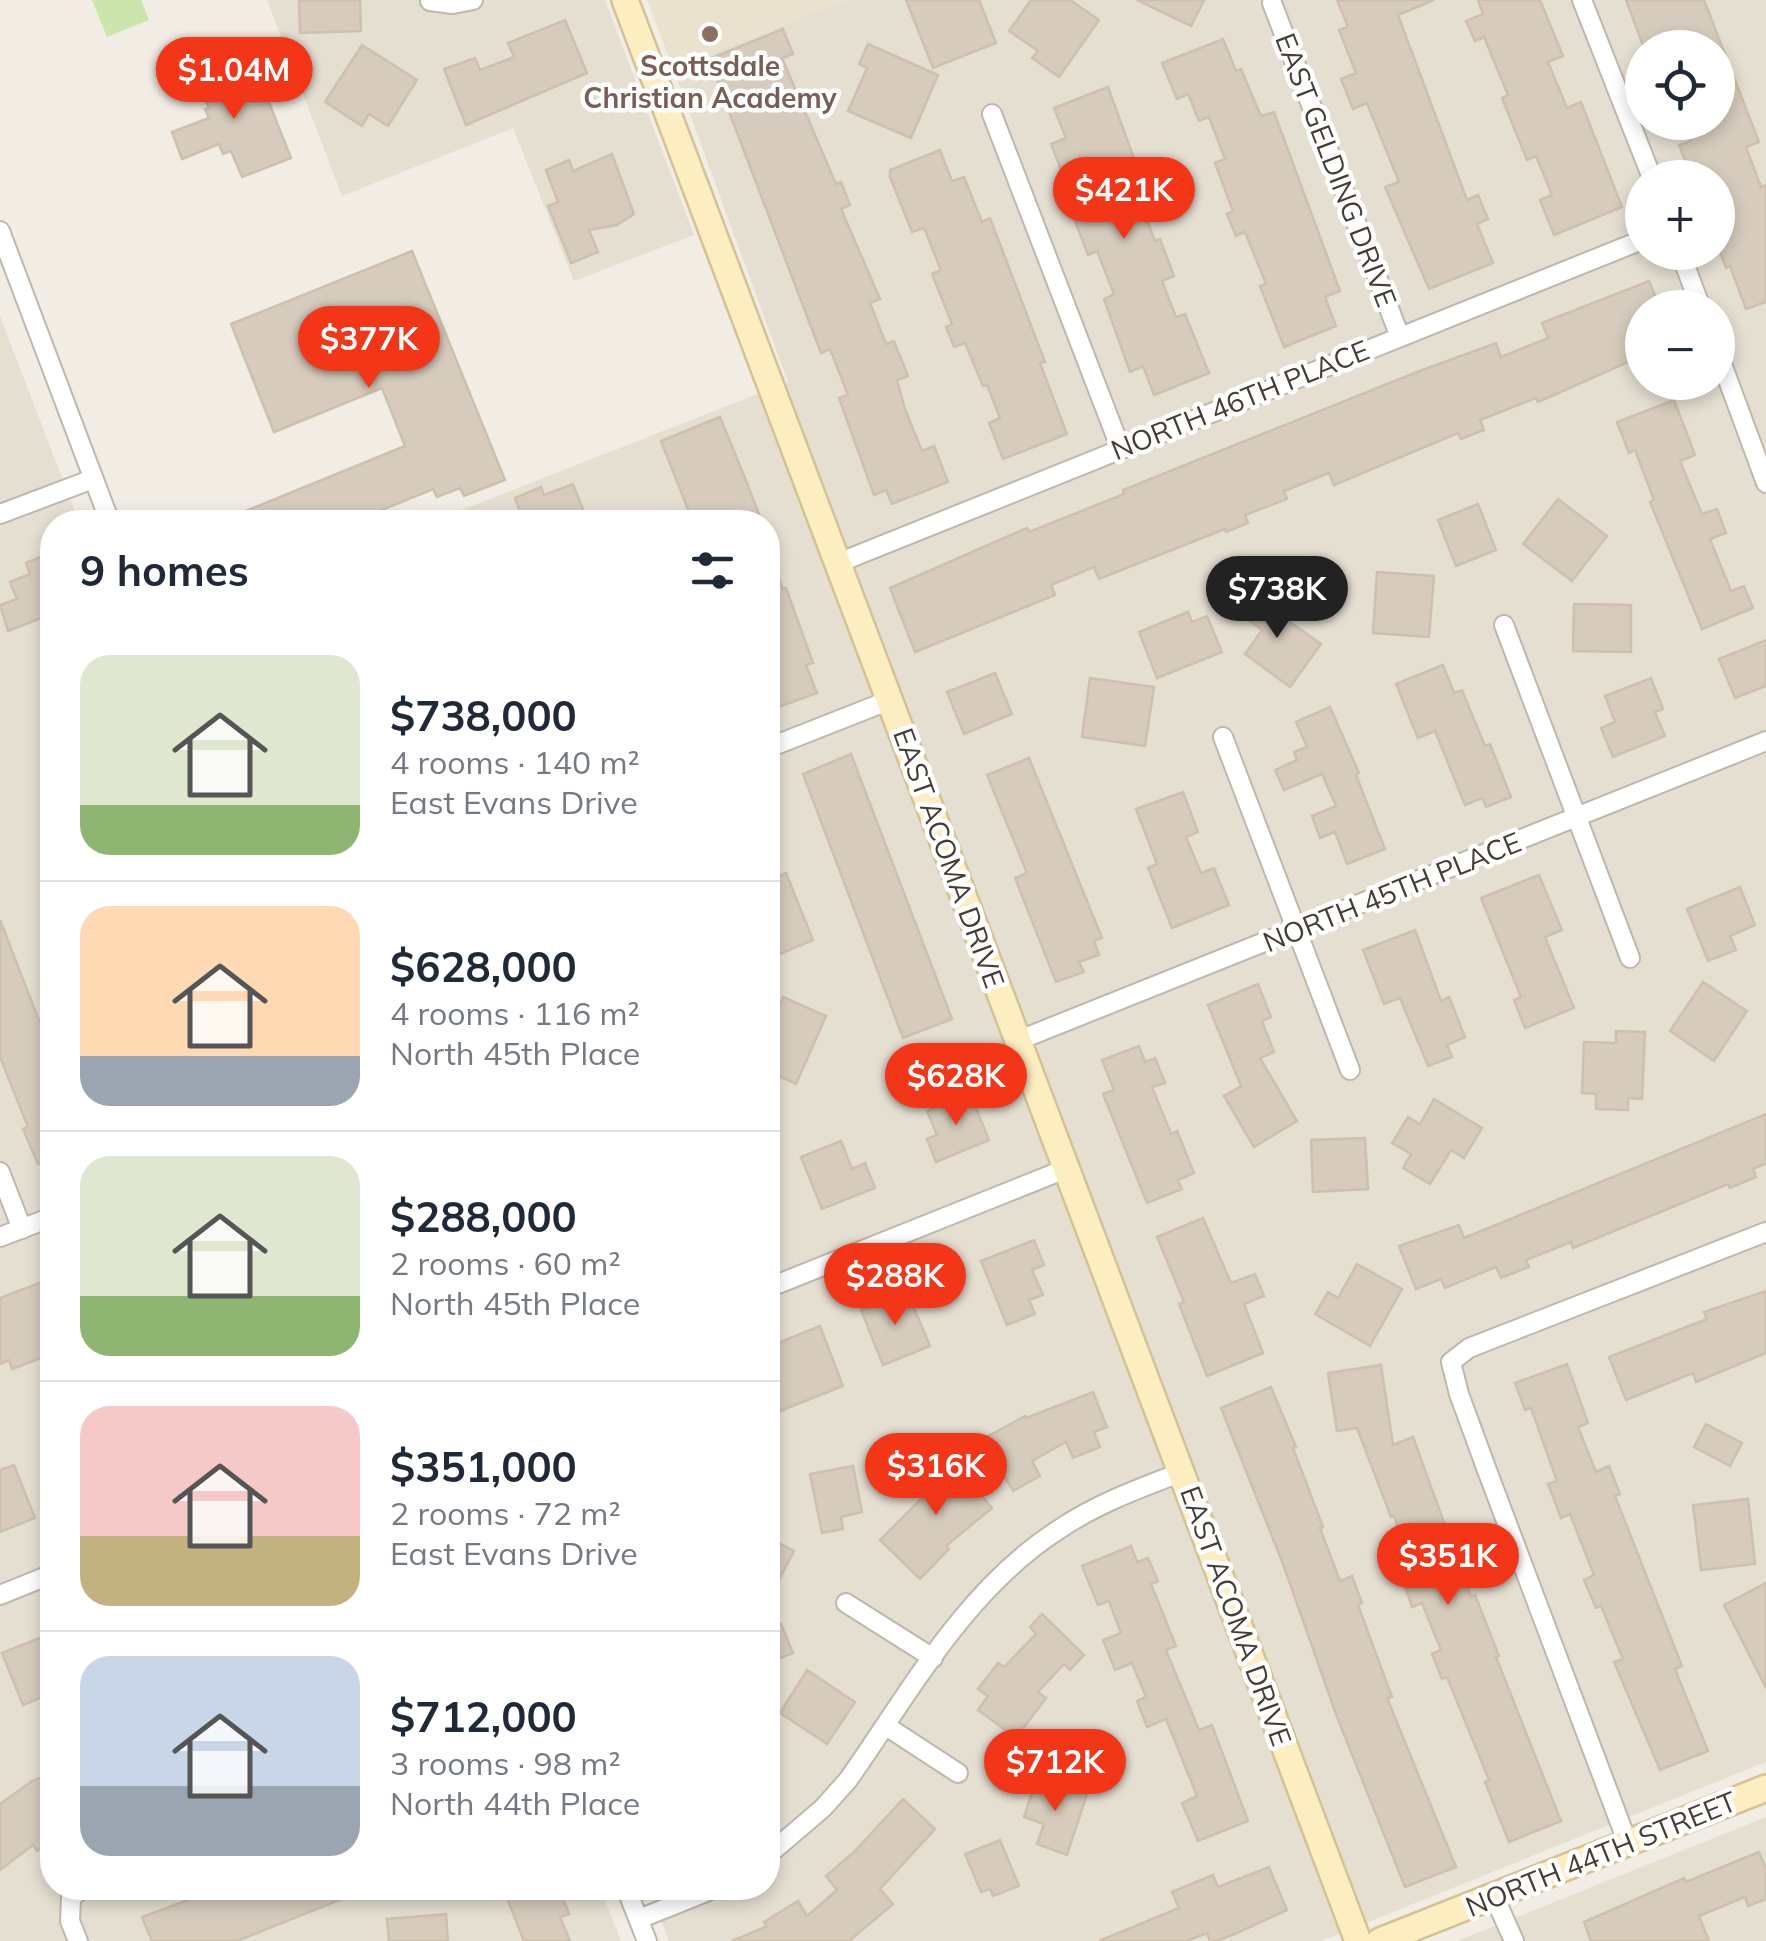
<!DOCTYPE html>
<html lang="en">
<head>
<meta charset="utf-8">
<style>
	:root { --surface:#fff; --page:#f6f6f7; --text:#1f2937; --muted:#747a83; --line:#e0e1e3; --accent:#f43618 }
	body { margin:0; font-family:Mulish,sans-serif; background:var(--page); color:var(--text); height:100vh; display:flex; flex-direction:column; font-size:38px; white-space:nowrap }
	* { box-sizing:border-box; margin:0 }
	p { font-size:32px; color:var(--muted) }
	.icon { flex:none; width:55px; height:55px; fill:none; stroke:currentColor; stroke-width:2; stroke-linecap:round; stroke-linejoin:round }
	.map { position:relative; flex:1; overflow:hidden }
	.details { position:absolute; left:40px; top:510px; width:740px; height:1390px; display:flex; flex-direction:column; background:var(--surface); border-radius:40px; box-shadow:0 5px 15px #0003 }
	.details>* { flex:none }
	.fabs { position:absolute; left:1625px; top:30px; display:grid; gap:20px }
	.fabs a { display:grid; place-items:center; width:110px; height:110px; border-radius:50%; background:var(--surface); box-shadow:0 5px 15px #0003; font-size:50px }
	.price { position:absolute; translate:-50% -85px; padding:0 22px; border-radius:35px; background:var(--accent); color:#fff; font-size:32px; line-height:65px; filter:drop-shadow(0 2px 5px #0008) }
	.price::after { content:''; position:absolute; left:50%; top:60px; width:30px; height:22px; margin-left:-15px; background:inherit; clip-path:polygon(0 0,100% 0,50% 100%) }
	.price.active { background:#222; color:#fff }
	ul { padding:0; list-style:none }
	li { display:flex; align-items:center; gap:30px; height:250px; padding:0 40px }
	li+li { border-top:2px solid var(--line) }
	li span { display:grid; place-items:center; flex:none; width:280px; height:200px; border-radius:30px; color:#555 }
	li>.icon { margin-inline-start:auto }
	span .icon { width:120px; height:120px; fill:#fffc; stroke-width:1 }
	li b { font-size:42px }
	h2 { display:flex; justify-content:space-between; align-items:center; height:120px; padding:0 40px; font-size:42px }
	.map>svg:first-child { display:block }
	.residential { fill:#e5dfd2; fill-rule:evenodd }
	.education { fill:#eae2ce }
	.green { fill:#cce5ad }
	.building { fill:#d6cbbc; stroke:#cdc0ad; stroke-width:2.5 }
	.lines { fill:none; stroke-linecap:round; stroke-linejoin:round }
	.street-casing { stroke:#bfb8aa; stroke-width:22 }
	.secondary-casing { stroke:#d4c296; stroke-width:30 }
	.street { stroke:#fff; stroke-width:18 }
	.secondary { stroke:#fdeec2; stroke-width:25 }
	.education-dot { fill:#8d6e63; stroke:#fff; stroke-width:4 }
	.labels { text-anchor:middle; stroke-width:9; stroke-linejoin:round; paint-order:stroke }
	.education-label { font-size:28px; font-weight:bold; fill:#785e54; stroke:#fff }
	.street-label { font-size:28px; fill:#433d34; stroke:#fff }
</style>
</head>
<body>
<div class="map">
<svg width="1766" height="1941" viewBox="0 0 1766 1941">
	<rect width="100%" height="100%" fill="#f1ede4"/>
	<g class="residential">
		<path d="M267 0H605L694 235 574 281 513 128 342 196Z"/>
		<path d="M846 0H1766V1762L1321 1941H669L649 1888H768V522H431L788 382 673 68ZM1642 48H1718V122H1642ZM1642 178H1718V252H1642ZM1642 308H1718V382H1642Z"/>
		<path d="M0 316 79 522H52V1888H600L621 1941H0Z"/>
		<path d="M1766 1817V1941H1457Z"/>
	</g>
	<path class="education" d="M647 0H846L673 68Z"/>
	<path class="green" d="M92 0H141L149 20 107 37Z"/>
	<g class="building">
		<path d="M299 0H360L361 31 300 33Z"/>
		<path d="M906 0H979L996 43 933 68Z"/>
		<path d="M1031 0H1070L1099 20 1059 77 1032 58 1038 51 1009 31Z"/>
		<path d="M1137 0H1204L1191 26Z"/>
		<path d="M1337 0H1434L1398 15 1467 200 1478 195 1488 219 1477 224 1493 263 1429 289 1385 187 1399 182 1367 103 1353 109 1341 79 1356 73 1339 30 1348 27Z"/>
		<path d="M1478 0H1540L1563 56 1548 62 1567 108 1581 102 1622 207 1554 235 1540 200 1552 195 1536 156 1527 160 1502 98 1508 95 1484 37 1475 41 1466 21 1483 14Z"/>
		<path d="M1626 0H1704L1759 142 1746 147 1761 187 1766 185V302L1746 309 1730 266 1726 268 1718 246V178H1692L1679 145 1691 141 1686 128 1699 122H1718V48H1644Z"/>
		<path d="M565 20 587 73 466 125 444 69 475 58 480 70 514 57 508 43Z"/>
		<path d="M783 29 793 54 782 58 836 184 841 182 850 205 841 209 880 299 870 303 886 344 894 341 908 376 897 380 905 409 922 451 934 446 948 482 892 504 886 490 874 495 839 398 848 395 830 349 821 353 709 59Z"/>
		<path d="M1223 39 1236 71 1241 69 1261 116 1274 112 1340 291 1325 297 1336 326 1284 347 1260 286 1266 284 1245 232 1236 236 1227 214 1233 211 1215 163 1225 159 1209 117 1199 121 1188 94 1177 99 1162 63Z"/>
		<path d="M868 44 938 75 911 138 848 111 867 68 859 64Z"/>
		<path d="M362 45 417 80 388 126 369 114 362 126 325 102Z"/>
		<path d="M230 57 245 94 263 87 291 158 242 177 231 151 223 154 219 144 182 159 172 132 209 118 205 109 209 108 194 72Z"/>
		<path d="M1108 87 1144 186 1135 189 1155 241 1160 239 1174 276 1162 281 1176 317 1185 314 1209 373 1154 395 1143 366 1130 372 1104 299 1114 294 1097 251 1088 255 1064 192 1069 190 1051 144 1066 138 1054 108Z"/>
		<path d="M940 150 952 181 964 177 982 222 990 218 1045 362 1040 363 1067 434 1003 459 989 423 1000 418 987 385 983 386 965 343 954 347 946 327 952 324 932 274 941 270 924 228 912 232 890 177V170Z"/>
		<path d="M612 154 634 214 617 225 589 230 598 252 571 263 548 206 558 202 546 170 569 160 573 171Z"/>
		<path d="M412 251 505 480 464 496 460 488 437 497 433 489 365 517 367 522H219L405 446 382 388 274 432 231 324Z"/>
		<path d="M1649 281 1660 308H1642V356L1538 402 1536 398 1480 420 1484 430 1461 439 1458 433 1334 485 1329 473 1284 491 1287 499 1245 515 1248 523 1226 532 1225 529 1099 579 1094 567 1051 585 1055 595 915 652 890 588 1027 528 1029 532 1124 494 1123 490 1417 372 1496 343 1501 357 1548 338 1542 323Z"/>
		<path d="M1674 400 1695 455 1680 461 1702 514 1717 509 1726 533 1710 539 1731 591 1744 586 1753 608 1702 629 1650 502 1654 500 1635 450 1629 453 1617 422Z"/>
		<path d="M720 417 745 478 762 522H693L661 441Z"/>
		<path d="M573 484 588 522H524L515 498 541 487 544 495Z"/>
		<path d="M1558 499 1607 536 1572 581 1523 544Z"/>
		<path d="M1478 504 1496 550 1456 566 1438 520Z"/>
		<path d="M768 552 783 589 786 588 813 663 806 665 817 693 768 711Z"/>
		<path d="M48 554 52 566V614L8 631 0 605 17 599 10 582 30 574 26 563Z"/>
		<path d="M1377 572 1434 576 1429 637 1373 633Z"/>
		<path d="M1248 592 1321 644 1290 687 1245 654 1262 630 1235 610Z"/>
		<path d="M1574 604 1631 605V652L1573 651Z"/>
		<path d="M1188 612 1192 622 1207 616 1222 652 1157 678 1139 632Z"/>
		<path d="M1766 640V686L1735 698 1719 659Z"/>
		<path d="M1443 665 1454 693 1462 690 1485 746 1490 744 1511 797 1486 807 1482 798 1465 805 1435 731 1418 738 1396 684Z"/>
		<path d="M995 673 1012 714 964 734 947 692Z"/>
		<path d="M1090 678 1154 687 1145 746 1082 737Z"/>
		<path d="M1651 678 1663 709 1655 712 1665 736 1613 757 1601 728 1615 722 1605 696Z"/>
		<path d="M1330 707 1359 773 1356 775 1385 849 1347 864 1335 832 1320 838 1312 816 1336 806 1322 774 1284 790 1275 770 1297 760 1294 752 1307 747 1296 722Z"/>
		<path d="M851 754 952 1019 903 1038 803 774Z"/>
		<path d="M1029 758 1102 938 1094 941 1099 955 1079 962 1084 972 1056 982 1015 878 1027 873 987 775Z"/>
		<path d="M1183 792 1198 832 1186 837 1201 873 1214 868 1229 905 1172 928 1148 868 1157 864 1136 809Z"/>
		<path d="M786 873 813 940 768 959V880Z"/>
		<path d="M1539 875 1562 930 1545 937 1574 1008 1525 1028 1514 1000 1521 997 1481 898Z"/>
		<path d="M1740 887 1755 925 1730 936 1736 950 1708 961 1687 909Z"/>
		<path d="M0 920 52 1054V1158L38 1164 23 1129 28 1127 0 1057Z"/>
		<path d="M1415 930 1441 1001 1449 997 1465 1037 1447 1045 1452 1057 1428 1066 1400 998 1384 1004 1363 950Z"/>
		<path d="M1703 982 1747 1011 1714 1061 1670 1031Z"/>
		<path d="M1258 984 1271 1017 1262 1021 1274 1052 1260 1058 1297 1121 1254 1147 1224 1096 1241 1086 1208 1005Z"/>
		<path d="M783 997 826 1016 796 1084 768 1071V1033Z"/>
		<path d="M1616 1031 1645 1032 1642 1099 1628 1098V1110L1596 1109V1094L1582 1093 1584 1042 1616 1043Z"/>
		<path d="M1139 1046 1145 1062 1155 1058 1165 1083 1152 1087 1171 1134 1177 1131 1194 1173 1178 1180 1182 1189 1147 1203 1103 1094 1114 1090 1102 1060Z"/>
		<path d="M970 1093 989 1140 936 1162 927 1139 937 1135 927 1111Z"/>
		<path d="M1434 1099 1482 1128 1464 1158 1451 1150 1430 1184 1403 1168 1411 1154 1392 1143 1408 1117 1420 1124Z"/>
		<path d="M1766 1114V1163L1753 1169 1756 1177 1730 1188 1728 1184 1573 1248 1571 1242 1526 1260 1529 1267 1501 1278 1496 1267 1445 1288 1441 1279 1416 1289 1399 1246 1459 1225 1464 1238Z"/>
		<path d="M1365 1138 1368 1189 1313 1192 1311 1140Z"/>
		<path d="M841 1141 852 1169 865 1163 875 1188 822 1209 801 1157Z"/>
		<path d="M1203 1218 1231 1283 1255 1274 1264 1296 1244 1304 1263 1353 1207 1376 1179 1304 1184 1302 1157 1237Z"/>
		<path d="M1034 1240 1044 1265 1032 1270 1043 1295 1029 1300 1035 1314 1007 1325 981 1261Z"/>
		<path d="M1357 1264 1402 1289 1370 1346 1315 1314 1328 1292 1338 1298Z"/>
		<path d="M52 1278V1354L12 1369 9 1360 0 1364V1298Z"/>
		<path d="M907 1291 930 1346 883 1365 861 1310Z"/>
		<path d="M1766 1291V1353L1696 1382 1693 1373 1626 1400 1609 1357 1707 1319 1704 1312Z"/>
		<path d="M820 1326 843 1386 775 1413 768 1394V1347Z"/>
		<path d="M1567 1364 1588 1423 1578 1427 1596 1472 1609 1466 1620 1494 1615 1496 1682 1666 1675 1669 1708 1751 1660 1770 1614 1662 1623 1659 1601 1606 1596 1608 1584 1580 1594 1575 1570 1514 1561 1518 1548 1484 1557 1481 1531 1408 1525 1410 1515 1383Z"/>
		<path d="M1381 1365 1393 1445 1413 1437 1471 1597 1475 1595 1499 1656 1496 1657 1561 1821 1509 1842 1485 1782 1489 1780 1447 1677 1442 1679 1432 1654 1441 1650 1422 1603 1412 1607 1401 1575 1413 1570 1394 1516 1391 1517 1357 1428 1337 1431 1328 1373Z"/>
		<path d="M1271 1387 1296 1447 1293 1448 1323 1527 1320 1528 1340 1581 1352 1576 1362 1603 1358 1605 1392 1697 1387 1698 1456 1867 1405 1887 1337 1717 1283 1564 1221 1408Z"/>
		<path d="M1093 1392 1107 1427 1094 1432 1100 1447 1073 1458 1066 1442 1032 1461 1040 1476 1013 1491 983 1439 1025 1416 1026 1418Z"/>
		<path d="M1706 1424 1742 1443 1730 1466 1694 1447Z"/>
		<path d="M948 1455 992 1508 946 1546 949 1549 920 1579 880 1540 925 1495 915 1483Z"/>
		<path d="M14 1465 35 1518 0 1532V1470Z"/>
		<path d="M853 1466 862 1512 841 1517 843 1529 822 1533 810 1474Z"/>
		<path d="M1748 1499 1755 1564 1701 1570 1693 1505Z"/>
		<path d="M768 1537 794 1551 768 1601Z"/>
		<path d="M1131 1546 1137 1562 1148 1558 1158 1581 1151 1584 1176 1646 1166 1650 1199 1730 1212 1725 1248 1821 1198 1841 1182 1803 1197 1796 1166 1719 1147 1727 1137 1701 1146 1697 1132 1663 1115 1670 1103 1640 1121 1633 1109 1601 1098 1605 1082 1566Z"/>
		<path d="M1766 1583V1688L1724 1605Z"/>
		<path d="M1042 1614 1084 1655 1070 1670 1064 1664 1038 1692 1046 1698 1016 1738 978 1710 988 1696 978 1689 998 1663 1004 1667 1036 1634 1030 1627Z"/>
		<path d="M781 1624 793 1653 768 1663V1630Z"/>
		<path d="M47 1635 52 1650V1693L23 1705 2 1653Z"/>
		<path d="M807 1670 855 1702 827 1744 780 1713Z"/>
		<path d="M52 1773V1839L37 1851 33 1845 0 1870V1804L32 1781Z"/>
		<path d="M1037 1777 1087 1794 1067 1855 1037 1844 1044 1824 1024 1817Z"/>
		<path d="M903 1799 935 1829 880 1889 893 1904 849 1941H732L767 1926 764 1922 798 1901 807 1916 837 1890 826 1876 854 1852Z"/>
		<path d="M1000 1840 1019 1886 993 1896 990 1889 981 1892 965 1854Z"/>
		<path d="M1759 1852 1766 1869V1899L1748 1906 1745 1897 1699 1916 1709 1941H1591L1584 1922 1684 1878 1686 1882Z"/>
		<path d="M1269 1867 1287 1910 1237 1933 1217 1941H1210L1207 1933 1187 1941H1099L1179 1908 1172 1892 1213 1875 1218 1887Z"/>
		<path d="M220 1888H366L367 1889 237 1941H152L142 1917Z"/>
		<path d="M503 1888H559L569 1914 560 1917 570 1941H524Z"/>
		<path d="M446 1914 448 1941H389L387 1919Z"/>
	</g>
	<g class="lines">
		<defs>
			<g id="street">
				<path d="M1582 0 1652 178"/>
				<path d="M430 1 453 4 473 0"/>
				<path d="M1272 3 1400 337"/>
				<path d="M992 114 1120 447"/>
				<path d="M0 231 110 522"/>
				<path d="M1680 252 1701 308"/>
				<path d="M1718 353 1766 483"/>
				<path d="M0 514 93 479"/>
				<path d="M838 563 1642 240"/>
				<path d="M1504 625 1630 958"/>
				<path d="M1223 737 1350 1070"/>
				<path d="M768 748 890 700"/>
				<path d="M1017 1041 1766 741"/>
				<path d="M0 1172 22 1229"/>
				<path d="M0 1237 52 1217"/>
				<path d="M768 1288 1068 1168"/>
				<path d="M0 1595 52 1574"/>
				<path d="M846 1603 933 1658"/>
				<path d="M886 1726 958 1773"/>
				<path d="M1628 1844 1488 1473 1459 1394 1451 1362 1469 1348 1766 1232"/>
				<path d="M768 1855 823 1808 848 1780C910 1692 965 1590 1058 1530 1096 1504 1140 1488 1182 1472"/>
				<path d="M626 1888 647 1941"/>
				<path d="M1494 1896 1514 1941"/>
				<path d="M639 1919 716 1888"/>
				<path d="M78 1941 70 1921 71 1897 84 1888"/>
			</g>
			<g id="secondary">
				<path d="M625 0 1358 1941"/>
				<path d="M1380 1941 1766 1788"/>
			</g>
		</defs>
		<use href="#street" class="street-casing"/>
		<use href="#secondary" class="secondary-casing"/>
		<use href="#street" class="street"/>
		<use href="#secondary" class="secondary"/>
	</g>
	<circle class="education-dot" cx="710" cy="34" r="10"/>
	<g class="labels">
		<g class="education-label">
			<text x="710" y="76">Scottsdale<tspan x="710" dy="32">Christian Academy</tspan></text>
		</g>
		<g class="street-label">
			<text transform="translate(1336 170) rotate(69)" y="10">EAST GELDING DRIVE</text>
			<text transform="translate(1240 400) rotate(-22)" y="10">NORTH 46TH PLACE</text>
			<text transform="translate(949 858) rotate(70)" y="10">EAST ACOMA DRIVE</text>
			<text transform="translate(1392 892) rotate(-22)" y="10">NORTH 45TH PLACE</text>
			<text transform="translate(1236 1616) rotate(70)" y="10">EAST ACOMA DRIVE</text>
			<text transform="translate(1601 1854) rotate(-22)" y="10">NORTH 44TH STREET</text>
		</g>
	</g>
</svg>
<div class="fabs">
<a><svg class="icon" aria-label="locate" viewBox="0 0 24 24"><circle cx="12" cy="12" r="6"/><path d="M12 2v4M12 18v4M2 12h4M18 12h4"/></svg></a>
<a>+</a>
<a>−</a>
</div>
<b class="price" style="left:234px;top:122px">$1.04M</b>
<b class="price" style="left:1124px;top:242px">$421K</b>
<b class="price" style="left:369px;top:391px">$377K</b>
<b class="price active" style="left:1277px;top:641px">$738K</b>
<b class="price" style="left:956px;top:1128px">$628K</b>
<b class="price" style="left:895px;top:1328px">$288K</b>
<b class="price" style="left:936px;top:1518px">$316K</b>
<b class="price" style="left:1448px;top:1608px">$351K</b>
<b class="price" style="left:1055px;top:1814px">$712K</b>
<section class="details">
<h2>9 homes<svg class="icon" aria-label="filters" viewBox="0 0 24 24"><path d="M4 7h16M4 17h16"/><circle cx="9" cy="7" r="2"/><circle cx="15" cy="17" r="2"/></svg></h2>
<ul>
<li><span style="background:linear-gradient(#dfe7d0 75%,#8fb573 0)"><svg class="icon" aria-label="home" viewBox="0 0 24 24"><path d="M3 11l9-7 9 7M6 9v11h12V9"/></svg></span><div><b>$738,000</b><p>4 rooms · 140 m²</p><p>East Evans Drive</p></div></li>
<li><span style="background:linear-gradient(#ffd9b3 75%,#9aa5b1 0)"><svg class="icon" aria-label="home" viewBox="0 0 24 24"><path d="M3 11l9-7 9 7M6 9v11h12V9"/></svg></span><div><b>$628,000</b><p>4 rooms · 116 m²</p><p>North 45th Place</p></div></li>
<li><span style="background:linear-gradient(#dfe7d0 70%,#8fb573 0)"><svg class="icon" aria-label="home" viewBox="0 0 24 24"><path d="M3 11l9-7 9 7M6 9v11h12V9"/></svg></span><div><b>$288,000</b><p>2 rooms · 60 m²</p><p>North 45th Place</p></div></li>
<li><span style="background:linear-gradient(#f6c9c9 65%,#c2b280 0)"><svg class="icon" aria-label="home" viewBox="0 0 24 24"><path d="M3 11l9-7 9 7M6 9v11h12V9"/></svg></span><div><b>$351,000</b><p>2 rooms · 72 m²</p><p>East Evans Drive</p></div></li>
<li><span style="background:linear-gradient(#c9d6e8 65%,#9aa5b1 0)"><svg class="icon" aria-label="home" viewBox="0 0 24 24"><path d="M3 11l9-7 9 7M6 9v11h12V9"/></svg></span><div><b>$712,000</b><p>3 rooms · 98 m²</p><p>North 44th Place</p></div></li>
</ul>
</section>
</div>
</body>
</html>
